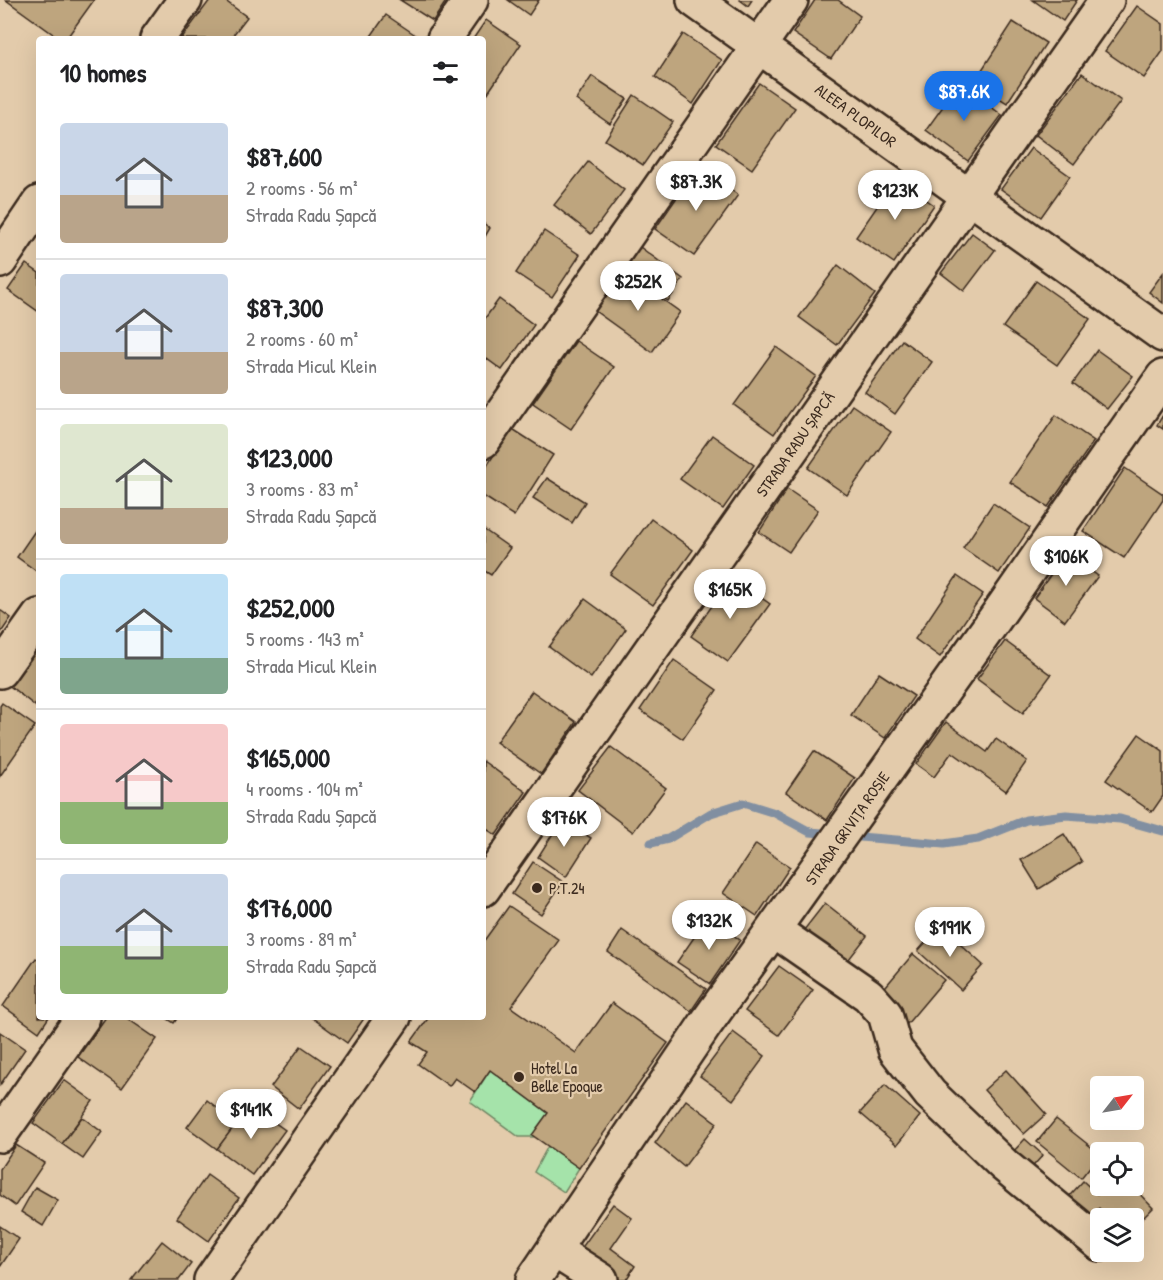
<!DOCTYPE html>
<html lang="en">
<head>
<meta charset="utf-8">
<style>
	:root { --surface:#fff; --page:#f6f6f6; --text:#202124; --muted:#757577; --line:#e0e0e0; --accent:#1a73e8 }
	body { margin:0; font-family:"Patrick Hand",sans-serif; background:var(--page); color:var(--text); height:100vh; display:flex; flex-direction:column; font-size:22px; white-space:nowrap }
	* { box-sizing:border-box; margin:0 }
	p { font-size:20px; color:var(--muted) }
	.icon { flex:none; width:33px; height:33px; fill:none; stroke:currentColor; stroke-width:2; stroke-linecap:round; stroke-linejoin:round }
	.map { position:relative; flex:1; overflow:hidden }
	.details { position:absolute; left:36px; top:36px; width:450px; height:984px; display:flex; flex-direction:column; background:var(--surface); border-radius:6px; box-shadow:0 6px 24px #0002 }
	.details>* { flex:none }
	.needle { width:39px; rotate:59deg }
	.tools { position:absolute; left:1090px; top:1076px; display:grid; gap:12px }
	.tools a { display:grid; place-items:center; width:54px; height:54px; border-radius:6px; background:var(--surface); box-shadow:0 6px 24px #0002; font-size:30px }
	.price { position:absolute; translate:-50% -51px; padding:0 14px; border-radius:21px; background:#fff; color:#222; font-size:20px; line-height:39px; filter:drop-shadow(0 2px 3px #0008) }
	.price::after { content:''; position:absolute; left:50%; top:36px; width:18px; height:14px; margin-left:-9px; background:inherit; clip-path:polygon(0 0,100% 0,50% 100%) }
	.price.current { background:var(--accent); color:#fff }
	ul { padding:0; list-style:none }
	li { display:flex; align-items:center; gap:18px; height:150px; padding:0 24px }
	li+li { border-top:2px solid var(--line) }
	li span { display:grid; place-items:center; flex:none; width:168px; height:120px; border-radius:6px; color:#555 }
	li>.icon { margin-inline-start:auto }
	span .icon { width:72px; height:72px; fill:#fffc; stroke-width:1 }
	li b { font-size:26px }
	h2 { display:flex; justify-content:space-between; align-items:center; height:72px; padding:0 24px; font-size:26px }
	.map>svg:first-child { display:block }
	.green { fill:#a5e3aa; stroke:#708664; stroke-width:1.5 }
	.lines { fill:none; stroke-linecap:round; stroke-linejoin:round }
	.stream { stroke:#818fa1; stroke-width:9 }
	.building { fill:#bea57e; stroke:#3b2a1e; stroke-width:1.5 }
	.minor-casing { stroke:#3b2a1e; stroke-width:38 }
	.minor { stroke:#e3cbab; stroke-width:33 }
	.poi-dot { fill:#3b2a1e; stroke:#e3cbab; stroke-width:2 }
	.labels { text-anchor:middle; stroke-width:4.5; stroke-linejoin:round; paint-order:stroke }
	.street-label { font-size:16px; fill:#3b2a1e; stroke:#e3cbab }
	.poi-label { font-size:16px; fill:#3b2a1e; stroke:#e3cbab; text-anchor:start }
</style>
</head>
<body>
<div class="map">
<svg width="1163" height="1280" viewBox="0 0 1163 1280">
	<rect width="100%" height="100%" fill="#e3cbab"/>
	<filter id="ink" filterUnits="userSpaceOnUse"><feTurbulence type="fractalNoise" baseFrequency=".0167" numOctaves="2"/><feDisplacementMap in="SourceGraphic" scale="12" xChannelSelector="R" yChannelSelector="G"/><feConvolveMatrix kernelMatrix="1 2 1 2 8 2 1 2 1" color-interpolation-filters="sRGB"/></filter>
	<g filter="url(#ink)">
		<g class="green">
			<path d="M490 1070 548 1113 536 1129 541 1133 533 1137H519L470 1101Z"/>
			<path d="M548 1146 579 1168 564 1192 534 1172Z"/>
		</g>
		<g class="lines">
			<g class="stream">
				<path d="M848 836 944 844 978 839 1026 820 1066 815 1120 819 1163 831"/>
				<path d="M651 843 668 839 711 813 743 803 775 813 810 832 834 834"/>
			</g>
		</g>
		<g class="building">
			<path d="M6 0H94L66 39H60Z"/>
			<path d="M210 0H224L247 17 230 39H181Z"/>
			<path d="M400 0H447L433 21Z"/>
			<path d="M508 0H539L529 15Z"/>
			<path d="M740 0H752L748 6Z"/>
			<path d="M815 0H838L860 16 831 59 793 33Z"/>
			<path d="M1033 0H1077L1063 21Z"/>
			<path d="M1137 6 1163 24V51L1144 78 1105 51Z"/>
			<path d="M386 15 420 38 419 39H369Z"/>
			<path d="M486 20 521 44 483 100V39H473Z"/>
			<path d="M1013 22 1046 43 1007 103 974 82Z"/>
			<path d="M683 34 722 60 693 104 655 77Z"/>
			<path d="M1082 73 1121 101 1074 164 1036 135Z"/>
			<path d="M592 76 627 99 610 124 576 100Z"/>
			<path d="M759 83 795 108 752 169 716 144Z"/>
			<path d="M959 84 1002 115 968 161 926 130Z"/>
			<path d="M634 95 673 122 643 165 605 140Z"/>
			<path d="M1031 148 1070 176 1041 217 1001 189Z"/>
			<path d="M588 162 624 190 591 234 554 205Z"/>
			<path d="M698 167 738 195 694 256 655 229Z"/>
			<path d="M896 179 934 205 894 263 856 237Z"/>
			<path d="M483 223 490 228 483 240Z"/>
			<path d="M544 231 580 255 552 297 516 273Z"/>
			<path d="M972 233 995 250 964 291 941 273Z"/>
			<path d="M640 247 683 279 668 301 624 269Z"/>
			<path d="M26 264 39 273V312L8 290Z"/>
			<path d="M838 265 875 294 837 345 799 317Z"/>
			<path d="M624 272 680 312 652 352 595 311Z"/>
			<path d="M1163 273V303L1149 292Z"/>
			<path d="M1036 281 1090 319 1057 365 1003 327Z"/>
			<path d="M499 299 534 325 502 370 483 356V321Z"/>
			<path d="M902 340 932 362 895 414 865 392Z"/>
			<path d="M576 341 614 367 571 429 533 403Z"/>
			<path d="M776 347 816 376 774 434 734 405Z"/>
			<path d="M1097 350 1133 376 1107 409 1073 383Z"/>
			<path d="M852 405 891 432 847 495 808 468Z"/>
			<path d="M1056 415 1094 441 1048 507 1010 482Z"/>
			<path d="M1163 415V429L1157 425Z"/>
			<path d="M511 428 553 455 514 516 483 496V472Z"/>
			<path d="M712 435 754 465 723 509 680 479Z"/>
			<path d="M1125 468 1163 494V500L1124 558 1083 531Z"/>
			<path d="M547 478 585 502 572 523 533 498Z"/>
			<path d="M787 489 818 510 789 552 759 532Z"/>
			<path d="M993 503 1030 528 999 573 963 548Z"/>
			<path d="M651 519 693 550 653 605 610 574Z"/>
			<path d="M39 525V573L17 557Z"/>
			<path d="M483 529 510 548 491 575 483 570Z"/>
			<path d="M1066 553 1098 576 1065 621 1034 598Z"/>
			<path d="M957 576 983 594 940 657 915 639Z"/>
			<path d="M732 577 770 604 728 662 691 636Z"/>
			<path d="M585 599 626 629 591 678 549 647Z"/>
			<path d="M0 610 11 618 0 634Z"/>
			<path d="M39 641V709L6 683Z"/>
			<path d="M1005 641 1051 675 1023 713 977 679Z"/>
			<path d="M674 660 717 690 683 739 640 710Z"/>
			<path d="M879 673 914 696 885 738 851 715Z"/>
			<path d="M532 691 576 722 541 774 496 742Z"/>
			<path d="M2 703 35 726 0 776V706Z"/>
			<path d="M946 722 987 752 996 739 1027 761 1006 791 952 752 934 777 916 764Z"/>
			<path d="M1139 734 1163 751V796L1152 812 1106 780Z"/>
			<path d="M611 747 666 788 633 832 578 790Z"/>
			<path d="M814 751 855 778 827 820 786 792Z"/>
			<path d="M483 761 526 792 496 835 483 827Z"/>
			<path d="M562 819 591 838 566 877 538 857Z"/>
			<path d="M1064 834 1082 862 1039 889 1021 860Z"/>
			<path d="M756 844 790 867 757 916 723 893Z"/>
			<path d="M533 862 563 882 541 914 512 894Z"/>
			<path d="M825 903 867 936 835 977 793 944Z"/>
			<path d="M509 906 559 940 511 1007 576 1053 612 1003 668 1043 579 1168 532 1135 548 1113 490 1070 475 1092 455 1078 449 1086 418 1064 427 1052 411 1042 429 1017H483V942Z"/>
			<path d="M708 917 740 940 710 984 677 962Z"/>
			<path d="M940 926 983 965 961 990 918 951Z"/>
			<path d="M622 930 706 989 691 1011 608 952Z"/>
			<path d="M913 954 944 980 907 1024 875 999Z"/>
			<path d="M36 958 39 960V1017H49L39 1032 3 1006Z"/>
			<path d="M779 966 813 990 779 1035 745 1011Z"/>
			<path d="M106 1017H125L157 1039 122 1088 78 1057Z"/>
			<path d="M165 1017H178L174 1023Z"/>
			<path d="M311 1017H365L347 1043Z"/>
			<path d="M0 1032 25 1049 0 1085Z"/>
			<path d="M733 1032 765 1056 733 1100 700 1076Z"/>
			<path d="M301 1046 330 1066 299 1109 271 1087Z"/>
			<path d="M1006 1070 1046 1114 1024 1134 984 1090Z"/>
			<path d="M64 1080 93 1101 62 1144 33 1123Z"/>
			<path d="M885 1085 920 1116 897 1145 860 1113Z"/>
			<path d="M207 1100 237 1123 217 1149 187 1127Z"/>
			<path d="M686 1100 717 1123 684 1167 655 1143Z"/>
			<path d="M250 1105 285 1130 252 1175 217 1149Z"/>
			<path d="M82 1117 102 1132 83 1159 62 1144Z"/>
			<path d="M1056 1119 1100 1154 1081 1178 1037 1142Z"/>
			<path d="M1025 1139 1043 1155 1018 1183 1000 1166Z"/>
			<path d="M16 1145 44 1163 15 1206 0 1195V1169Z"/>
			<path d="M207 1175 239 1198 209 1241 177 1218Z"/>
			<path d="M1083 1181 1097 1194 1107 1185H1131L1153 1208 1134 1227V1218H1108L1099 1208 1082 1225 1061 1205Z"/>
			<path d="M35 1187 58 1200 43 1226 21 1212Z"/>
			<path d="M613 1204 632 1218 611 1248 635 1266 626 1280H615L578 1253Z"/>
			<path d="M0 1226 19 1239 0 1267Z"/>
			<path d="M162 1241 191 1264 179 1280H131Z"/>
		</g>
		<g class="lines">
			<defs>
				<g id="minor">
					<path d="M694 0 1163 335"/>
					<path d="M157 39 185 0"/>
					<path d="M444 39 471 0"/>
					<path d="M0 261 39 203"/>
					<path d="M483 441 791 0"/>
					<path d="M0 671 39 616"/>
					<path d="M483 889 1107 0"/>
					<path d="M774 930 868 995 885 1014 895 1049 930 1094 1004 1165 1100 1244"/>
					<path d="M0 1135 83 1017"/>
					<path d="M554 1250 601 1280"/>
					<path d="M211 1280 394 1017"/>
					<path d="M533 1280 705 1025 994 620 1163 377"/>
				</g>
			</defs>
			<use href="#minor" class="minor-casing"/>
			<use href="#minor" class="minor"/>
		</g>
	</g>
	<g class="poi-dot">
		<circle cx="537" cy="888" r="6"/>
		<circle cx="519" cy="1077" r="6"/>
	</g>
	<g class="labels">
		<g class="street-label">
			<text transform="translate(856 115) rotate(36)" y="6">ALEEA PLOPILOR</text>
			<text transform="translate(795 444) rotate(-55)" y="6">STRADA RADU ȘAPCĂ</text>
			<text transform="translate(847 828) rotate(-55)" y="6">STRADA GRIVIȚA ROȘIE</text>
		</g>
		<g class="poi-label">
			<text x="549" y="894">P.T.24</text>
			<text x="531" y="1074">Hotel La<tspan x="531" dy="18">Belle Epoque</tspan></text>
		</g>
	</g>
</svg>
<div class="tools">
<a><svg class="needle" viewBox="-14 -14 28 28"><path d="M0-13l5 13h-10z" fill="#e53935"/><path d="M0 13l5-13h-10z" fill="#757577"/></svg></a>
<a><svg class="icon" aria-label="locate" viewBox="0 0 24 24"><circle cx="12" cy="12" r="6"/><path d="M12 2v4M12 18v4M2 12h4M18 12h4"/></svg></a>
<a><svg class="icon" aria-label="layers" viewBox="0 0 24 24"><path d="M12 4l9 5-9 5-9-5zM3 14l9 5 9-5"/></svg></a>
</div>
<b class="price current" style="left:964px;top:122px">$87.6K</b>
<b class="price" style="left:696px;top:212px">$87.3K</b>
<b class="price" style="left:895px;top:221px">$123K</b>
<b class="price" style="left:638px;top:312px">$252K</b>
<b class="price" style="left:1066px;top:587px">$106K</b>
<b class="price" style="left:730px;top:620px">$165K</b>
<b class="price" style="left:564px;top:848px">$176K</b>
<b class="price" style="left:709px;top:951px">$132K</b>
<b class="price" style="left:950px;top:958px">$191K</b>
<b class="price" style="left:251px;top:1140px">$141K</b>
<section class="details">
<h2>10 homes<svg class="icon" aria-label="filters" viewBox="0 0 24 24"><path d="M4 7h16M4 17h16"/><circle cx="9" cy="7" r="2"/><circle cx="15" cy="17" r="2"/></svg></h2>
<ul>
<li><span style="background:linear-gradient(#c9d6e8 60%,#b9a48a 0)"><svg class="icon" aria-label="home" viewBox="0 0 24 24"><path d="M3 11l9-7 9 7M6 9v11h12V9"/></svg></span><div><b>$87,600</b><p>2 rooms · 56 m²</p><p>Strada Radu Șapcă</p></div></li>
<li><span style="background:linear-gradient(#c9d6e8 65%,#b9a48a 0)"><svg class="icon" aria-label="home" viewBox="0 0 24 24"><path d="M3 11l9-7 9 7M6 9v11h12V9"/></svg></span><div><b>$87,300</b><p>2 rooms · 60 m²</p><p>Strada Micul Klein</p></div></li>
<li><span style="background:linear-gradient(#dfe7d0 70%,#b9a48a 0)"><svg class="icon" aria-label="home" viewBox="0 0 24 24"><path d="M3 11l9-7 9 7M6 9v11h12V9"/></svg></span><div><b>$123,000</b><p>3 rooms · 83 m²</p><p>Strada Radu Șapcă</p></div></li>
<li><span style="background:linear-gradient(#bfe0f5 70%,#7fa58c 0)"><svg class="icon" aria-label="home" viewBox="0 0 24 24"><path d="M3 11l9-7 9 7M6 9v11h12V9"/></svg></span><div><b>$252,000</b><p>5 rooms · 143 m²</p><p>Strada Micul Klein</p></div></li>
<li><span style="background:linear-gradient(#f6c9c9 65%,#8fb573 0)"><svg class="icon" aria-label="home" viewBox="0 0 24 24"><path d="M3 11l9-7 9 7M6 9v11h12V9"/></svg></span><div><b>$165,000</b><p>4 rooms · 104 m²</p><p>Strada Radu Șapcă</p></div></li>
<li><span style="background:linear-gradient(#c9d6e8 60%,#8fb573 0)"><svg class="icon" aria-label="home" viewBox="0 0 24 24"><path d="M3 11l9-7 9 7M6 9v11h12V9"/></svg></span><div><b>$176,000</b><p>3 rooms · 89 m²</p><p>Strada Radu Șapcă</p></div></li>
</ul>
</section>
</div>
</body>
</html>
